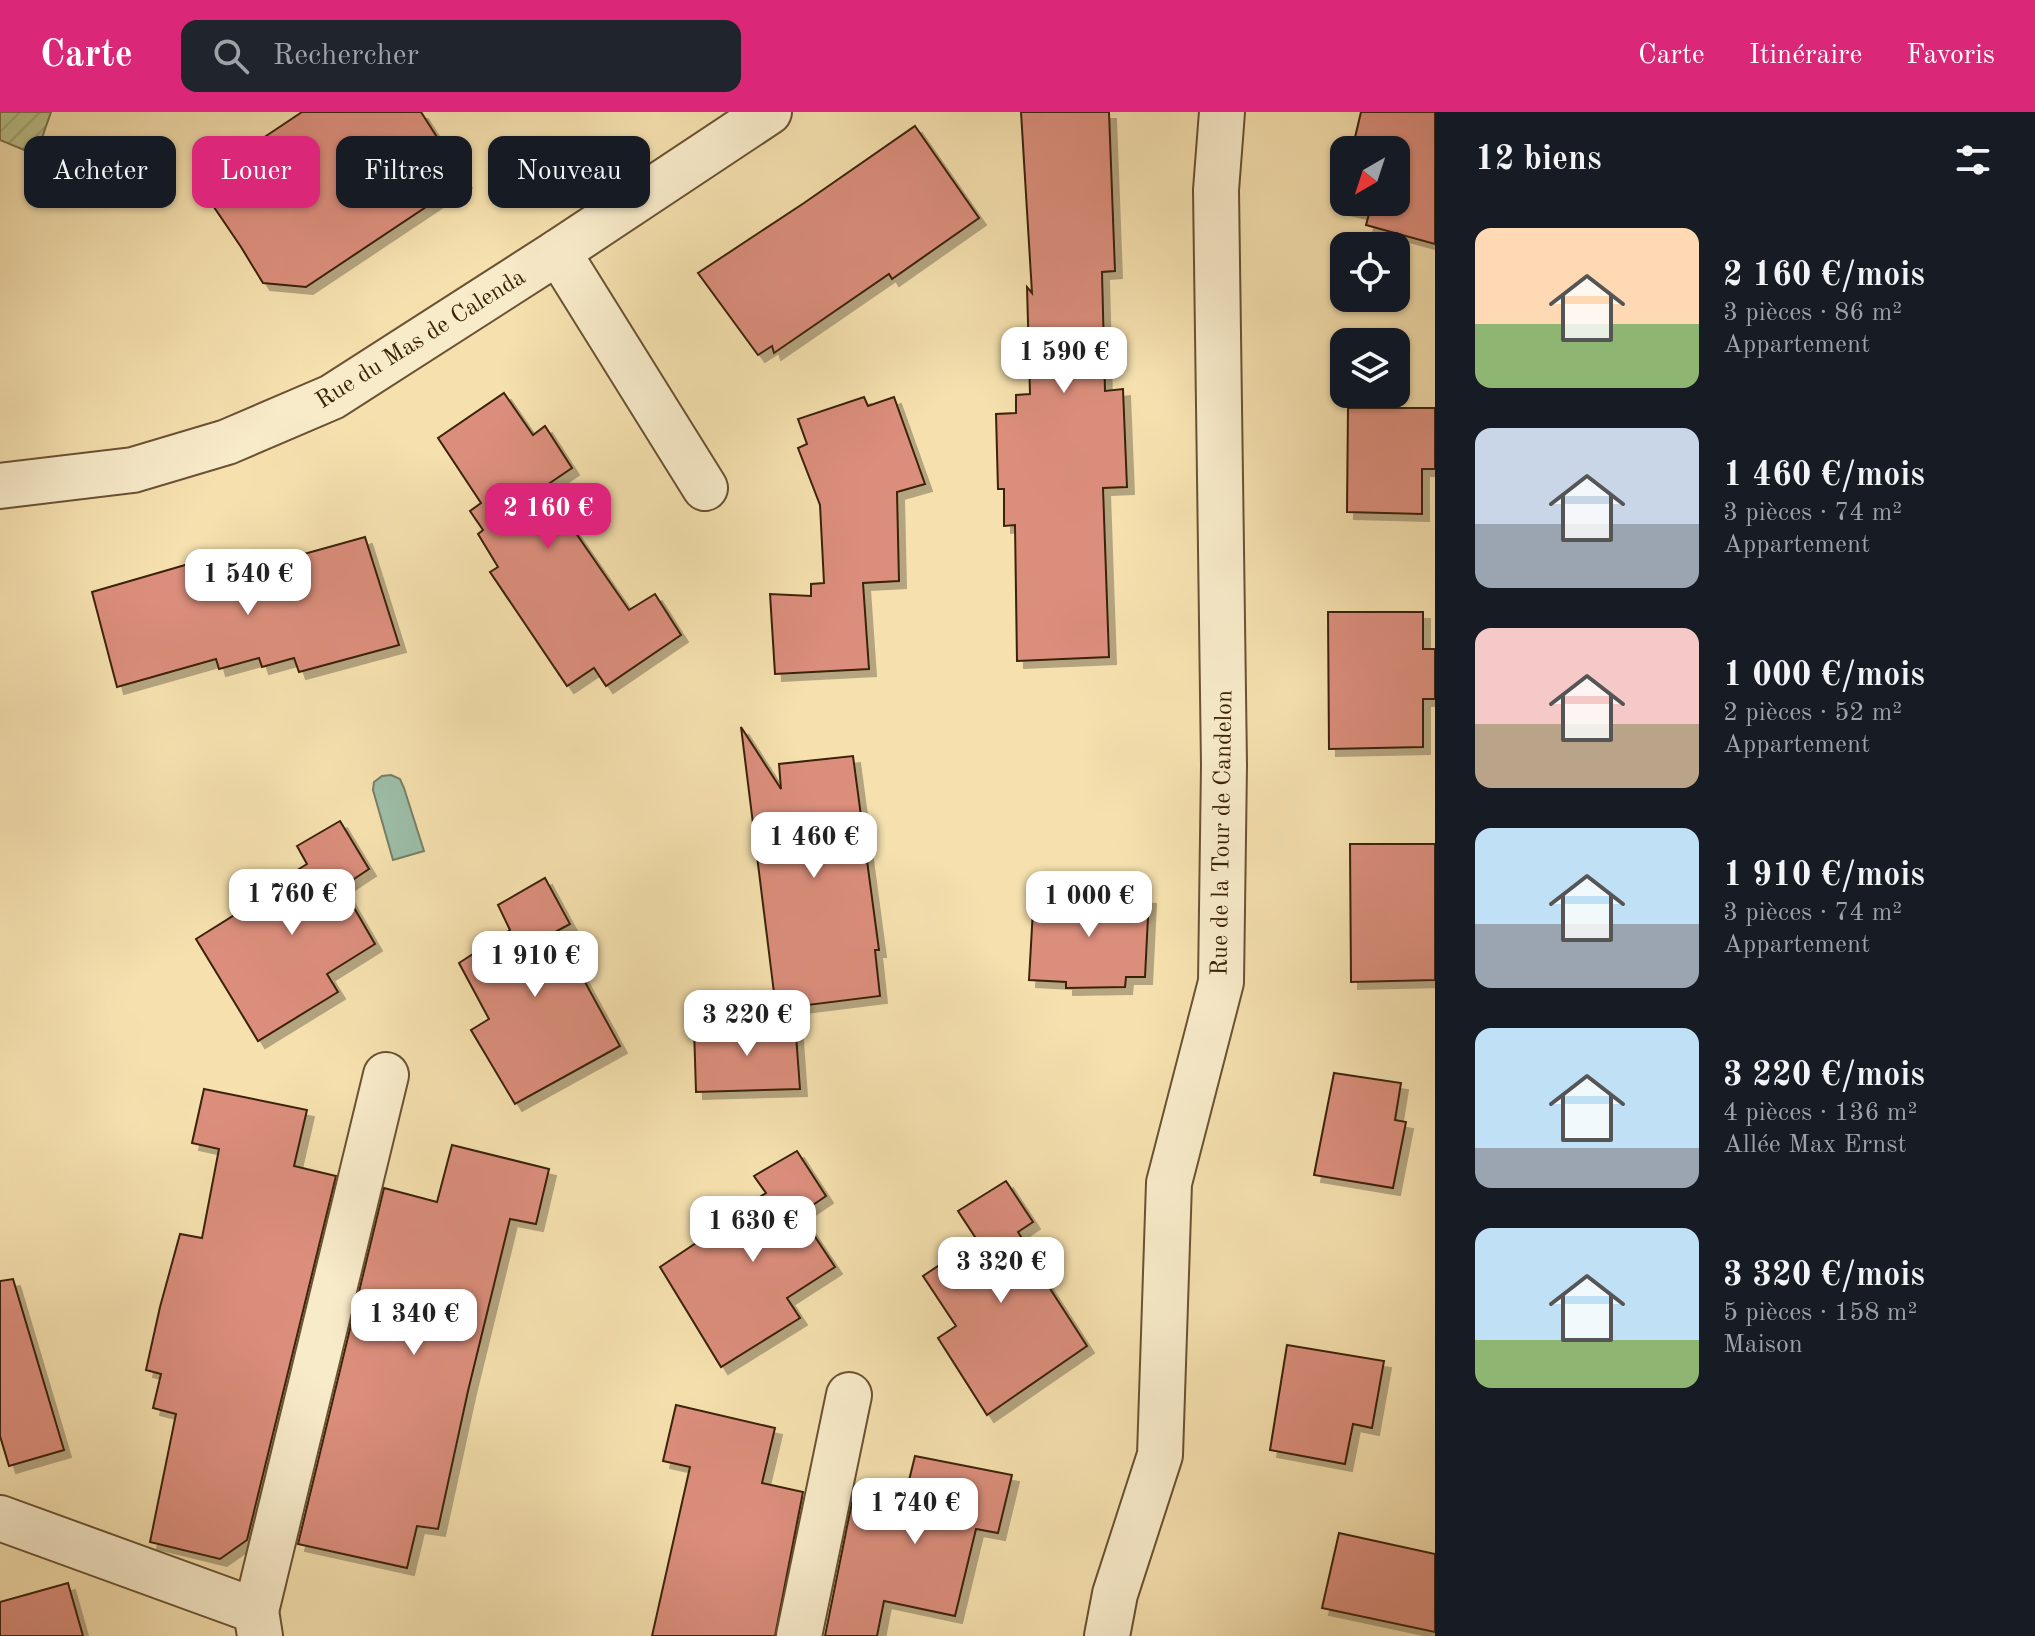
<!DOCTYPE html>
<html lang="fr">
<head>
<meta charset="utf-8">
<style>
	:root { --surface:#171b24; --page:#20242c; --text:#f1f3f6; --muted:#9ea1a6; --accent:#db2777 }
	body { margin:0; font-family:"Old Standard TT",serif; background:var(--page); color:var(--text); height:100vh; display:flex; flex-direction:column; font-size:30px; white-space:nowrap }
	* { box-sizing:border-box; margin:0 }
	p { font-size:26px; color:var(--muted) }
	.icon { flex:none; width:44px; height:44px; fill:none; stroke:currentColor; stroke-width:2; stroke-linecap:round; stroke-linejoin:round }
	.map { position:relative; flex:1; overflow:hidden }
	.side { display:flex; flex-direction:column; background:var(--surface); width:600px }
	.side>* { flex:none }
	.guide { position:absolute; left:24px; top:24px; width:760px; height:72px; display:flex; gap:16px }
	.needle { width:52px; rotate:219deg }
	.buttons { position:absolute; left:1330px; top:24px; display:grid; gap:16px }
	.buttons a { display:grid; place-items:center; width:80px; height:80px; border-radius:16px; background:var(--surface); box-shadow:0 2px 6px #0004; font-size:40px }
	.price { position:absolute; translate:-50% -68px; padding:0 18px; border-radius:16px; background:#fff; color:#222; font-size:26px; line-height:52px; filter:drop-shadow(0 2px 4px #0008) }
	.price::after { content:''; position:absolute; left:50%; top:48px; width:24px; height:18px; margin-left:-12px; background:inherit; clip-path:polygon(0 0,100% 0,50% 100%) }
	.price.on { background:var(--accent); color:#fff }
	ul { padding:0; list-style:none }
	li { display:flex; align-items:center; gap:24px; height:200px; padding:0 40px }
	li span { display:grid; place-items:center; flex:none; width:224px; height:160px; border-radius:16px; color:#555 }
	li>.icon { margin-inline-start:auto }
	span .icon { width:96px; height:96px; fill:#fffc; stroke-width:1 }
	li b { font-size:34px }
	h2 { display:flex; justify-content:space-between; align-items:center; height:96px; padding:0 40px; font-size:34px }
	.chip { padding:0 28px; border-radius:16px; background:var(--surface); box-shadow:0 2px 6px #0004; font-size:28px; line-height:72px }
	.chip.on { background:var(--accent); color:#fff }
	header { display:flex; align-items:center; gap:48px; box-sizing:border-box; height:112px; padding:0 40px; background:var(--accent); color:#fff }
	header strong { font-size:38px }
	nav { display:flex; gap:44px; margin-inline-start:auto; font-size:28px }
	.search { width:560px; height:72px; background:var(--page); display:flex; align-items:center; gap:20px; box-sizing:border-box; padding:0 28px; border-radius:16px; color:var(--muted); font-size:30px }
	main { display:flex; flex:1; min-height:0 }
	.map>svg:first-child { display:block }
	.garden { fill:url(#garden-furrows); stroke:#7b7249; stroke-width:2 }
	.water { fill:#9dbda7; stroke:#767f67; stroke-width:2 }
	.building { fill:#db8e7c; stroke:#3b2208; stroke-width:2; filter:url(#shadow) }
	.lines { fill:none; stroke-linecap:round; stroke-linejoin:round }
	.minor-casing { stroke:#6a5232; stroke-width:48 }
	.minor { stroke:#f8ebca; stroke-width:44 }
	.labels { text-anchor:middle; stroke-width:8; stroke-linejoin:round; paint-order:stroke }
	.street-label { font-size:24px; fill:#3b2208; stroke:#f8ebca }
</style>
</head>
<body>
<header>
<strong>Carte</strong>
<div class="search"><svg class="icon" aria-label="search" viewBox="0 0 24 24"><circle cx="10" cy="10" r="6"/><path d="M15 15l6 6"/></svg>Rechercher</div>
<nav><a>Carte</a><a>Itinéraire</a><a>Favoris</a></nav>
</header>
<main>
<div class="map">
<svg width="1435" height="1524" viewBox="0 0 1435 1524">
	<defs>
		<pattern id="garden-furrows" width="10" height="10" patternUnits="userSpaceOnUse" patternTransform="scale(2)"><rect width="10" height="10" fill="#bbc28a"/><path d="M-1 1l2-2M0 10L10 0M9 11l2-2" fill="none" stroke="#a2a676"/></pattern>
		<filter id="shadow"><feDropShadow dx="7" dy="7" stdDeviation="0" flood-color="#0004"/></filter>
	</defs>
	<rect width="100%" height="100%" fill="#f5e0ae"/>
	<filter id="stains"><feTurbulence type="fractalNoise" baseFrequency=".0025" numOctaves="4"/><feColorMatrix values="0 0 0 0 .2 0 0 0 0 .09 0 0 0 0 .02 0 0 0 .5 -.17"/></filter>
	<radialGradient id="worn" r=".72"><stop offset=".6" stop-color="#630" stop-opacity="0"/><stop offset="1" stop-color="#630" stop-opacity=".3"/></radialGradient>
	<path class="garden" d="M0 0H51L36 43 0 28Z"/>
	<path class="water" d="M391 663 400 667 404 676 424 739 393 748 373 678 374 670 382 664Z"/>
	<g class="building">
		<path d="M302 0H421L465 69 306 175 263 171 241 135 197 70Z"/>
		<path d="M1021 0H1109L1115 159 1102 160 1105 279 1123 277 1127 375 1103 376 1109 545 1017 549 1015 413 1004 414V377H998L996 302 1016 301V283L1030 282 1027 175 1032 181Z"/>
		<path d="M1361 0H1435V132L1366 113 1369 102 1338 95 1344 71V90H1396V38H1352Z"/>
		<path d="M915 14 979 106 892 167 889 162 774 241 772 234 758 243 698 161 804 91Z"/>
		<path d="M504 281 533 323 545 314 572 356 544 375 629 498 655 482 681 523 606 574 594 556 567 574 490 460 498 455 478 422 483 418 470 399 481 391 438 326Z"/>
		<path d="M864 285 868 294 894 285 925 372 897 380 899 469 863 471 869 557 775 562 770 482 811 484V472L824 471 820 393 798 336 807 332 798 307Z"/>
		<path d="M1348 296H1435V357H1422V402L1347 400Z"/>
		<path d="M365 425 399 533 299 560 294 546 262 555 259 546 219 557 216 547 117 575 92 480 192 451 200 480 257 466 306 452 304 442Z"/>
		<path d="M1328 500H1423V537H1435V587H1423V635L1329 637Z"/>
		<path d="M741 615 781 677 779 652 853 644 879 838H875L880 884 776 897Z"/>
		<path d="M340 709 369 757 342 775 375 832 327 862 338 880 258 929 196 827 276 777 273 773 307 752 297 734Z"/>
		<path d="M1350 732H1435V868L1351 870Z"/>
		<path d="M545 766 570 812 557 819 620 934 515 992 471 918 489 907 459 851 510 818 498 793Z"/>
		<path d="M1034 780 1149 785 1145 865H1126L1125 875 1066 876V870L1029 868Z"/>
		<path d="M795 909 800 977 696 980 694 916Z"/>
		<path d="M1334 961 1401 971 1395 1008 1406 1010 1393 1076 1314 1063Z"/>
		<path d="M204 977 307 998 294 1054 336 1064 247 1428 220 1447 150 1430 176 1302 153 1296 161 1262 146 1258 160 1195 180 1122 202 1126 219 1037 192 1031Z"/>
		<path d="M452 1033 549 1057 536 1112 510 1107 468 1279 438 1417 417 1414 407 1456 298 1432 384 1076 437 1090Z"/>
		<path d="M797 1039 826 1084 800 1102 835 1155 787 1186 800 1206 721 1255 660 1155 735 1105 734 1102 766 1081 754 1064Z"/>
		<path d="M1006 1069 1033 1110 1018 1120 1041 1156 1038 1158 1087 1234 987 1303 938 1226 956 1214 923 1164 977 1128 958 1099Z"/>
		<path d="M13 1167 64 1338 9 1354 0 1324V1169Z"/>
		<path d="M1287 1233 1384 1249 1372 1316 1353 1312 1345 1352 1270 1338Z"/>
		<path d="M676 1293 775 1316 762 1371 803 1380 775 1524H652L690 1355 663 1349Z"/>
		<path d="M915 1344 1012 1363 998 1421 976 1417 955 1504 884 1489 877 1524H825L852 1390 901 1401Z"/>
		<path d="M1339 1421 1435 1442V1520L1322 1496Z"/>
		<path d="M68 1471 83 1524H0V1490Z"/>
	</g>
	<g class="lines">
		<defs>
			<g id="minor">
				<path d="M558 140 705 376"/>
				<path d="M0 374 133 358 227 330 332 285 558 140 769 0"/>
				<path d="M0 1406 256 1499 260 1524"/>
				<path d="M256 1499 386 963"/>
				<path d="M799 1524 849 1283"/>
				<path d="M1107 1524 1115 1482 1160 1343 1169 1071 1221 870 1224 653 1216 78 1222 0"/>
			</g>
		</defs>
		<use href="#minor" class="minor-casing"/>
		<use href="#minor" class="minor"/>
	</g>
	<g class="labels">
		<g class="street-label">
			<text transform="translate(420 226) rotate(-32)" y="8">Rue du Mas de Calenda</text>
			<text transform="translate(1221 721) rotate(-89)" y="8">Rue de la Tour de Candelon</text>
		</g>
	</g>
	<rect width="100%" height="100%" filter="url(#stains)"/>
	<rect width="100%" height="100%" fill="url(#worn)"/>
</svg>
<div class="buttons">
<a><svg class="needle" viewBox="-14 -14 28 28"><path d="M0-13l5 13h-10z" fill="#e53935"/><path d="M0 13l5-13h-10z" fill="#9ea1a6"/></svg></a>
<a><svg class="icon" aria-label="locate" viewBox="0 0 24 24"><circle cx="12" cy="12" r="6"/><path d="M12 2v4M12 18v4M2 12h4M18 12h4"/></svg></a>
<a><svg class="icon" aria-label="layers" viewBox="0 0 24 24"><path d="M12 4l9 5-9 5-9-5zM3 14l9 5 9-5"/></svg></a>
</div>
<b class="price" style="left:1064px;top:283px">1 590 €</b>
<b class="price on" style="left:548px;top:439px">2 160 €</b>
<b class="price" style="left:248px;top:505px">1 540 €</b>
<b class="price" style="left:814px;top:768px">1 460 €</b>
<b class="price" style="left:292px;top:825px">1 760 €</b>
<b class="price" style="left:1089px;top:827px">1 000 €</b>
<b class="price" style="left:535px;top:887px">1 910 €</b>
<b class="price" style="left:747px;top:946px">3 220 €</b>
<b class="price" style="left:753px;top:1152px">1 630 €</b>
<b class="price" style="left:1001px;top:1193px">3 320 €</b>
<b class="price" style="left:414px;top:1245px">1 340 €</b>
<b class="price" style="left:915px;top:1434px">1 740 €</b>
<div class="guide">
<a class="chip">Acheter</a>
<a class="chip on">Louer</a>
<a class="chip">Filtres</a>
<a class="chip">Nouveau</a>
</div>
</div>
<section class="side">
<h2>12 biens<svg class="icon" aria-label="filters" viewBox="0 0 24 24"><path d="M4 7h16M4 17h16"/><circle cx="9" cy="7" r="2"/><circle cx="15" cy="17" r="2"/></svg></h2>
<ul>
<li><span style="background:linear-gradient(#ffd9b3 60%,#8fb573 0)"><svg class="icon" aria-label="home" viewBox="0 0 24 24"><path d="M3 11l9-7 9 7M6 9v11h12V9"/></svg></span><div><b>2 160 €/mois</b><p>3 pièces · 86 m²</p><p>Appartement</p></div></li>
<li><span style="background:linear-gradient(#c9d6e8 60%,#9aa5b1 0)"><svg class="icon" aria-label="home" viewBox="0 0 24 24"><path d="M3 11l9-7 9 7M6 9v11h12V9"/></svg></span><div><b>1 460 €/mois</b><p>3 pièces · 74 m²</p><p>Appartement</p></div></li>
<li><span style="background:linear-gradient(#f6c9c9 60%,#b9a48a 0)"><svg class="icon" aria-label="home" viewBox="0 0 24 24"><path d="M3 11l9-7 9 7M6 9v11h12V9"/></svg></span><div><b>1 000 €/mois</b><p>2 pièces · 52 m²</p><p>Appartement</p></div></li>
<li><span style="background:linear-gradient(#bfe0f5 60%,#9aa5b1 0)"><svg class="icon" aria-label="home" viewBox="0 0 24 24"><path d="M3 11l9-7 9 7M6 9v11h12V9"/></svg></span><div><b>1 910 €/mois</b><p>3 pièces · 74 m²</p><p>Appartement</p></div></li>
<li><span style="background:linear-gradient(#bfe0f5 75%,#9aa5b1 0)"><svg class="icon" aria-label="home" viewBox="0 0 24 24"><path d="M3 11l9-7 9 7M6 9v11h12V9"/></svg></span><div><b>3 220 €/mois</b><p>4 pièces · 136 m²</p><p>Allée Max Ernst</p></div></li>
<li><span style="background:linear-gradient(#bfe0f5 70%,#8fb573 0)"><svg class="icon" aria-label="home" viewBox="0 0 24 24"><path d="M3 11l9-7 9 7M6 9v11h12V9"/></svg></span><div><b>3 320 €/mois</b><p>5 pièces · 158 m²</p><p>Maison</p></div></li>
</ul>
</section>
</main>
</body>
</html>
